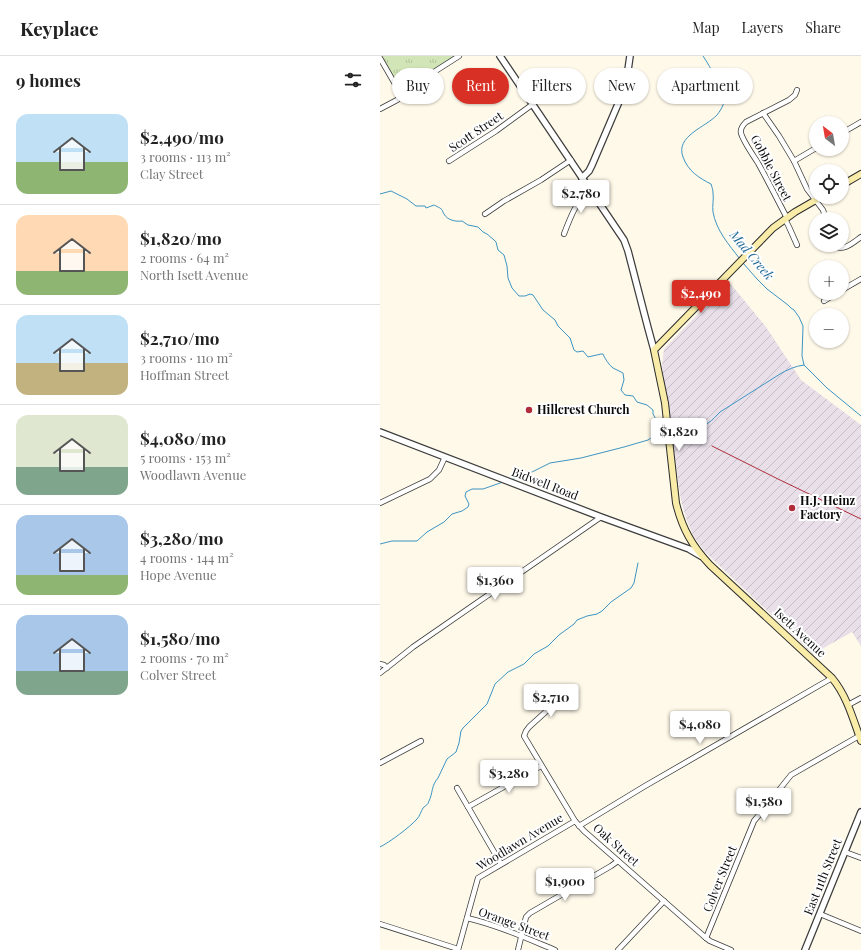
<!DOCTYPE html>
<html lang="en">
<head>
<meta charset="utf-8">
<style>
	:root { --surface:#fff; --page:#f2f2f2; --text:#222; --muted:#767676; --line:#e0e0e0; --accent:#d93025 }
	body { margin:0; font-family:"Playfair Display",serif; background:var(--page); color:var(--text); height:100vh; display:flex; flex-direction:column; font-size:15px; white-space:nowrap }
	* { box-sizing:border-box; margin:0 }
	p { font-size:13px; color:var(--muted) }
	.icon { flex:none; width:22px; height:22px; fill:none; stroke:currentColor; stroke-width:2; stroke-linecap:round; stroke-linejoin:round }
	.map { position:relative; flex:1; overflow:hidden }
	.details { display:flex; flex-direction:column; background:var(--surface); width:380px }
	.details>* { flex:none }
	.guide { position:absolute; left:12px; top:12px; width:380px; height:36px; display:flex; gap:8px }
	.needle { width:26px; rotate:329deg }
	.buttons { position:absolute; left:429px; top:60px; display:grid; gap:8px }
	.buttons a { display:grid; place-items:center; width:40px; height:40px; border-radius:50%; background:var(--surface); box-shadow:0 1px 3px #0004; font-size:20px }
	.price { position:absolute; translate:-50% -34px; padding:0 9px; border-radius:4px; background:#fff; color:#222; font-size:13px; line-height:26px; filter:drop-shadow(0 1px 2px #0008) }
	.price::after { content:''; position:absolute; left:50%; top:24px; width:12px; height:9px; margin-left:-6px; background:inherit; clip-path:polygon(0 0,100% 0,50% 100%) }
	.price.selected { background:var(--accent); color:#fff }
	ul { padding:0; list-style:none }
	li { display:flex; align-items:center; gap:12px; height:100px; padding:0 16px }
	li+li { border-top:1px solid var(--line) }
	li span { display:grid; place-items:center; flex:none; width:112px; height:80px; border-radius:12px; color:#555 }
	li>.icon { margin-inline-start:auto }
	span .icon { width:48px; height:48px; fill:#fffc; stroke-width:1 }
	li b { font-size:17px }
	h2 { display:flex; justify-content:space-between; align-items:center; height:48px; padding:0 16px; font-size:17px }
	.tag { padding:0 14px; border-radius:18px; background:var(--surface); box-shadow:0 1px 3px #0004; font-size:14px; line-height:36px }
	.tag.selected { background:var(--accent); color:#fff }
	header { display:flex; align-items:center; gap:24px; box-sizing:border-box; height:56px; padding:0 20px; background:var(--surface); border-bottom:1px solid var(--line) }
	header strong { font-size:19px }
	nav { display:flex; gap:22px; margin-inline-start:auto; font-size:14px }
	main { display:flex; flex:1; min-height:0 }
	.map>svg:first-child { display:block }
	.industrial { fill:url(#industrial-furrows) }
	.park { fill:url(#park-tufts) }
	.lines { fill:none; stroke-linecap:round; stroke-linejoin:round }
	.stream { stroke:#3e95c3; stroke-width:1 }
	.minor-casing { stroke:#3d3d3d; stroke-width:6 }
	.tertiary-casing { stroke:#3d3d3d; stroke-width:8 }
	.secondary-casing { stroke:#2c2c2c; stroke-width:8 }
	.minor { stroke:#fff; stroke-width:4.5 }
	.tertiary { stroke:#fff; stroke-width:5.5 }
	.secondary { stroke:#f9eca9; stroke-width:6 }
	.rail { stroke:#b02d3a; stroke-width:1 }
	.poi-dot { fill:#b02d3a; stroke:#fff; stroke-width:1.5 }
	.labels { text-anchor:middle; stroke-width:4; stroke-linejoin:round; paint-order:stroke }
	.street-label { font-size:12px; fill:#0a0a0a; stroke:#fff }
	.poi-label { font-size:12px; font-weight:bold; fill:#0a0a0a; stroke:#fff; text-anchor:start }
	.water-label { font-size:13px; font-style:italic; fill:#1d6593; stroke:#fff }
</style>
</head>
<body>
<header>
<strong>Keyplace</strong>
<nav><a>Map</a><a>Layers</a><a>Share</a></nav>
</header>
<main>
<section class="details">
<h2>9 homes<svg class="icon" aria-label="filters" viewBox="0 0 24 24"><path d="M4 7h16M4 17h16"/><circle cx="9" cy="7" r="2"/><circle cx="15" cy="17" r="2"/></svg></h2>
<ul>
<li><span style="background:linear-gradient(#bfe0f5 60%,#8fb573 0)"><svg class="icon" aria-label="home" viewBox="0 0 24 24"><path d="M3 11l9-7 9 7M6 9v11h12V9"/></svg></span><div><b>$2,490/mo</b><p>3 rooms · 113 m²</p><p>Clay Street</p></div></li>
<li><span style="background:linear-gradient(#ffd9b3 70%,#8fb573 0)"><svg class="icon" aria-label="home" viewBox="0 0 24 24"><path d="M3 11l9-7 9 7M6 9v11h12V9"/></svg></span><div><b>$1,820/mo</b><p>2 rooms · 64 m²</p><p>North Isett Avenue</p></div></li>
<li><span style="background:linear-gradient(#bfe0f5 60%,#c2b280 0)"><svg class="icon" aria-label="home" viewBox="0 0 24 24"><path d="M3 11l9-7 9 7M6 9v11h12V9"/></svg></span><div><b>$2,710/mo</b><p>3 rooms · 110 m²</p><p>Hoffman Street</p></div></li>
<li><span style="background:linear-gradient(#dfe7d0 65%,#7fa58c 0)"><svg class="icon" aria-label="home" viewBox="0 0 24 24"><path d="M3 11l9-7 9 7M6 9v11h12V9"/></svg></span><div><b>$4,080/mo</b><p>5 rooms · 153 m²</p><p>Woodlawn Avenue</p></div></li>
<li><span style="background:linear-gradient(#a9c7e8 75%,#8fb573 0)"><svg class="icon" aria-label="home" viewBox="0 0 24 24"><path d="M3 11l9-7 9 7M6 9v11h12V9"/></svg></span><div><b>$3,280/mo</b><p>4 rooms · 144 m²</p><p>Hope Avenue</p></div></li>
<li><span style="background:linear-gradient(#a9c7e8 70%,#7fa58c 0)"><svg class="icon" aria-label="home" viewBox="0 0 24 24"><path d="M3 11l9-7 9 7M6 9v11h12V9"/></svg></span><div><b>$1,580/mo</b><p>2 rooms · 70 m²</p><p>Colver Street</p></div></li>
</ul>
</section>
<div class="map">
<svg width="481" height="894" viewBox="0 0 481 894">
	<defs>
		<pattern id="industrial-furrows" width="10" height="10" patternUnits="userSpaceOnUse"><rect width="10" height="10" fill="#e8dfe9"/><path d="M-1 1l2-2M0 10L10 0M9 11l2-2" fill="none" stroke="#c6bec6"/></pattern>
		<pattern id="park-tufts" width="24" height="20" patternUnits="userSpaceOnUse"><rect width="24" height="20" fill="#d1e5b6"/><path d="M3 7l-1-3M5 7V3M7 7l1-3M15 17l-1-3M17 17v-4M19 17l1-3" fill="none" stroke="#b2c39b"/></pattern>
	</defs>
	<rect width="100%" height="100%" fill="#fef9e9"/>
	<path class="industrial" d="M349 226 386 271 421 324 481 369V590L472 576 433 598 325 496 313 479 306 462 301 444 282 310 284 293Z"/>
	<path class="park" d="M0 0H80L23 38Z"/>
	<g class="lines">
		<g class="stream">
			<path d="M323 0C328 7 331 14 336 21 339 26 345 30 345 37 346 44 342 53 337 59 326 71 295 80 303 101 308 115 319 122 331 128 332 131 333 134 333 137 334 144 332 150 333 156 336 174 349 189 360 203"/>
			<path d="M0 138 11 135 27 143 36 150H45L46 152 54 149C54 149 60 152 60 152 63 154 62 155 64 158 67 164 76 166 82 165L88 169 98 171 103 176 107 178 114 184 116 186 118 194 124 199 127 210 128 222 132 232 139 240H145L150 238 153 239 163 254 175 264 178 270 190 282 194 294 197 296 203 295 208 301 221 298H223C225 303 229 309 233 312 236 314 240 315 243 317L244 324 241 334 245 339 253 340 257 346 267 349 273 354V358L278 367 282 372 284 373"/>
			<path d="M363 207 377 223 387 233 408 249 411 252 414 254 419 261 423 270 422 300 424 309 447 332 481 360"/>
			<path d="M291 374C304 375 318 376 328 367 333 364 336 360 340 356L400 318C407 314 415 310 424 309"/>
			<path d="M130 424 144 420 170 407 201 402 244 391 268 384 274 380 282 372"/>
			<path d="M0 488 12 485H37L47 476 64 466 72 458 82 455 88 451 89 448 85 440 86 436 92 433H103L123 426"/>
			<path d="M0 791C10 786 30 771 37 763 40 760 41 755 43 752 46 749 48 749 49 745 53 737 51 730 58 722L67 703 76 696 79 687 81 675 83 672 107 648 115 628 128 616 144 608 154 598 168 590 179 579 194 568 197 564 207 560 217 558 222 555 231 546 251 532 254 527 258 507"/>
		</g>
		<defs>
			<g id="minor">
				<path d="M0 2 15 28 23 38"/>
				<path d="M0 53 17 44 32 30 79 0"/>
				<path d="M383 57 399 80 414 105 427 133 443 154 446 163"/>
				<path d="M462 77 481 66"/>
				<path d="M69 105 116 75 153 48"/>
				<path d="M414 105 436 92"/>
				<path d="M105 158 124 145 161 124 191 104"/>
				<path d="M407 162C397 143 388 125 378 107 373 99 363 85 361 77 360 73 363 69 366 66L409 44 415 39 417 34"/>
				<path d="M405 163 409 171 417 189"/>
				<path d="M184 178C190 162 197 144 210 132"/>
				<path d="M454 189C462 197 474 186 481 181"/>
				<path d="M462 234 481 223"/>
				<path d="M444 245 457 237"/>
				<path d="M0 447 50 423 59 414 65 401"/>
				<path d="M0 608 4 609 7 612"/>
				<path d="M0 617 18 603 33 591 221 461"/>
				<path d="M182 641 149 671 146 675 144 680 195 765 204 775 326 882 330 885 351 894"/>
				<path d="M468 649 481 642"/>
				<path d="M0 707 41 685"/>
				<path d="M77 732 121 808"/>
				<path d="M88 751 161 710"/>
				<path d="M199 770 265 730 452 622"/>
				<path d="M465 796 481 802"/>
				<path d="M440 858 481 875"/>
				<path d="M87 862C117 869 146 882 175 894"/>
				<path d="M0 868 78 893"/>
				<path d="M326 882 374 765 379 759 411 719 479 680"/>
				<path d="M78 894 98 822 195 765"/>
				<path d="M138 894 146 861 150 857 231 810 238 805"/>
				<path d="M238 894 284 845"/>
			</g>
			<g id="tertiary">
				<path d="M120 0 244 184 248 195 268 272 274 294"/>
				<path d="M202 122 209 115 212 109 244 34 247 21 250 0"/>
				<path d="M0 376 221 461 309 493 321 500"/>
				<path d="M425 894 481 756"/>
			</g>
			<g id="secondary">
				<path d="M462 129 481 118"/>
				<path d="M441 141 415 156 393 172 274 294 285 347 296 447C302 472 312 490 330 509L452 622C467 640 473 663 481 685"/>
			</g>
		</defs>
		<use href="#minor" class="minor-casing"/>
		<use href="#tertiary" class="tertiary-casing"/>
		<use href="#secondary" class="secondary-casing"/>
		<use href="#minor" class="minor"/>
		<use href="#tertiary" class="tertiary"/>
		<use href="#secondary" class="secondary"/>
		<path class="rail" d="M332 390 398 423 481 463"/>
	</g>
	<g class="poi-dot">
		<circle cx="149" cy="354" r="4"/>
		<circle cx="412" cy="452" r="4"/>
	</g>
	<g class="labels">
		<g class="street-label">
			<text transform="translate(96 76) rotate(-34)" y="4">Scott Street</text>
			<text transform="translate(391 112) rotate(62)" y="4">Gobble Street</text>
			<text transform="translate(165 428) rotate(21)" y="4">Bidwell Road</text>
			<text transform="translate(420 577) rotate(43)" y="4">Isett Avenue</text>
			<text transform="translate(140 786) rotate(-31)" y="4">Woodlawn Avenue</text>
			<text transform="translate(236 789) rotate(42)" y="4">Oak Street</text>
			<text transform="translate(443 821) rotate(-68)" y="4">East 11th Street</text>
			<text transform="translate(340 823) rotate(-68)" y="4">Colver Street</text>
			<text transform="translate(134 868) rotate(20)" y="4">Orange Street</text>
		</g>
		<g class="poi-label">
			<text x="157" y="358">Hillcrest Church</text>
			<text x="420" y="449">H.J. Heinz<tspan x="420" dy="14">Factory</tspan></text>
		</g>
		<g class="water-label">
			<text transform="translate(372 199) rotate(50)" y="5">Mad Creek</text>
		</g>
	</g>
</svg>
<div class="buttons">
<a><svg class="needle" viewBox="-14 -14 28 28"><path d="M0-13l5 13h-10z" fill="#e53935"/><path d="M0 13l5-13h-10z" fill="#767676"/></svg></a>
<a><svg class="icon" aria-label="locate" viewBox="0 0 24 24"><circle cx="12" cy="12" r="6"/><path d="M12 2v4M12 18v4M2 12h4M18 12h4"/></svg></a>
<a><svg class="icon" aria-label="layers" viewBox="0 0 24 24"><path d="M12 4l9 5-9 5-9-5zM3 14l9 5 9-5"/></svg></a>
<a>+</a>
<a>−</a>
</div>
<b class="price" style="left:201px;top:158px">$2,780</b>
<b class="price selected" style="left:321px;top:258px">$2,490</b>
<b class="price" style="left:299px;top:396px">$1,820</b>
<b class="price" style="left:115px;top:545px">$1,360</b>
<b class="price" style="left:171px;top:662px">$2,710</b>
<b class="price" style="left:320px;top:689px">$4,080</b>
<b class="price" style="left:129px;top:738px">$3,280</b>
<b class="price" style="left:384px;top:766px">$1,580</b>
<b class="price" style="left:185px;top:846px">$1,900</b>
<div class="guide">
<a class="tag">Buy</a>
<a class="tag selected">Rent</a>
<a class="tag">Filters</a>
<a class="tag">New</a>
<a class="tag">Apartment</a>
</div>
</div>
</main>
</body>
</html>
